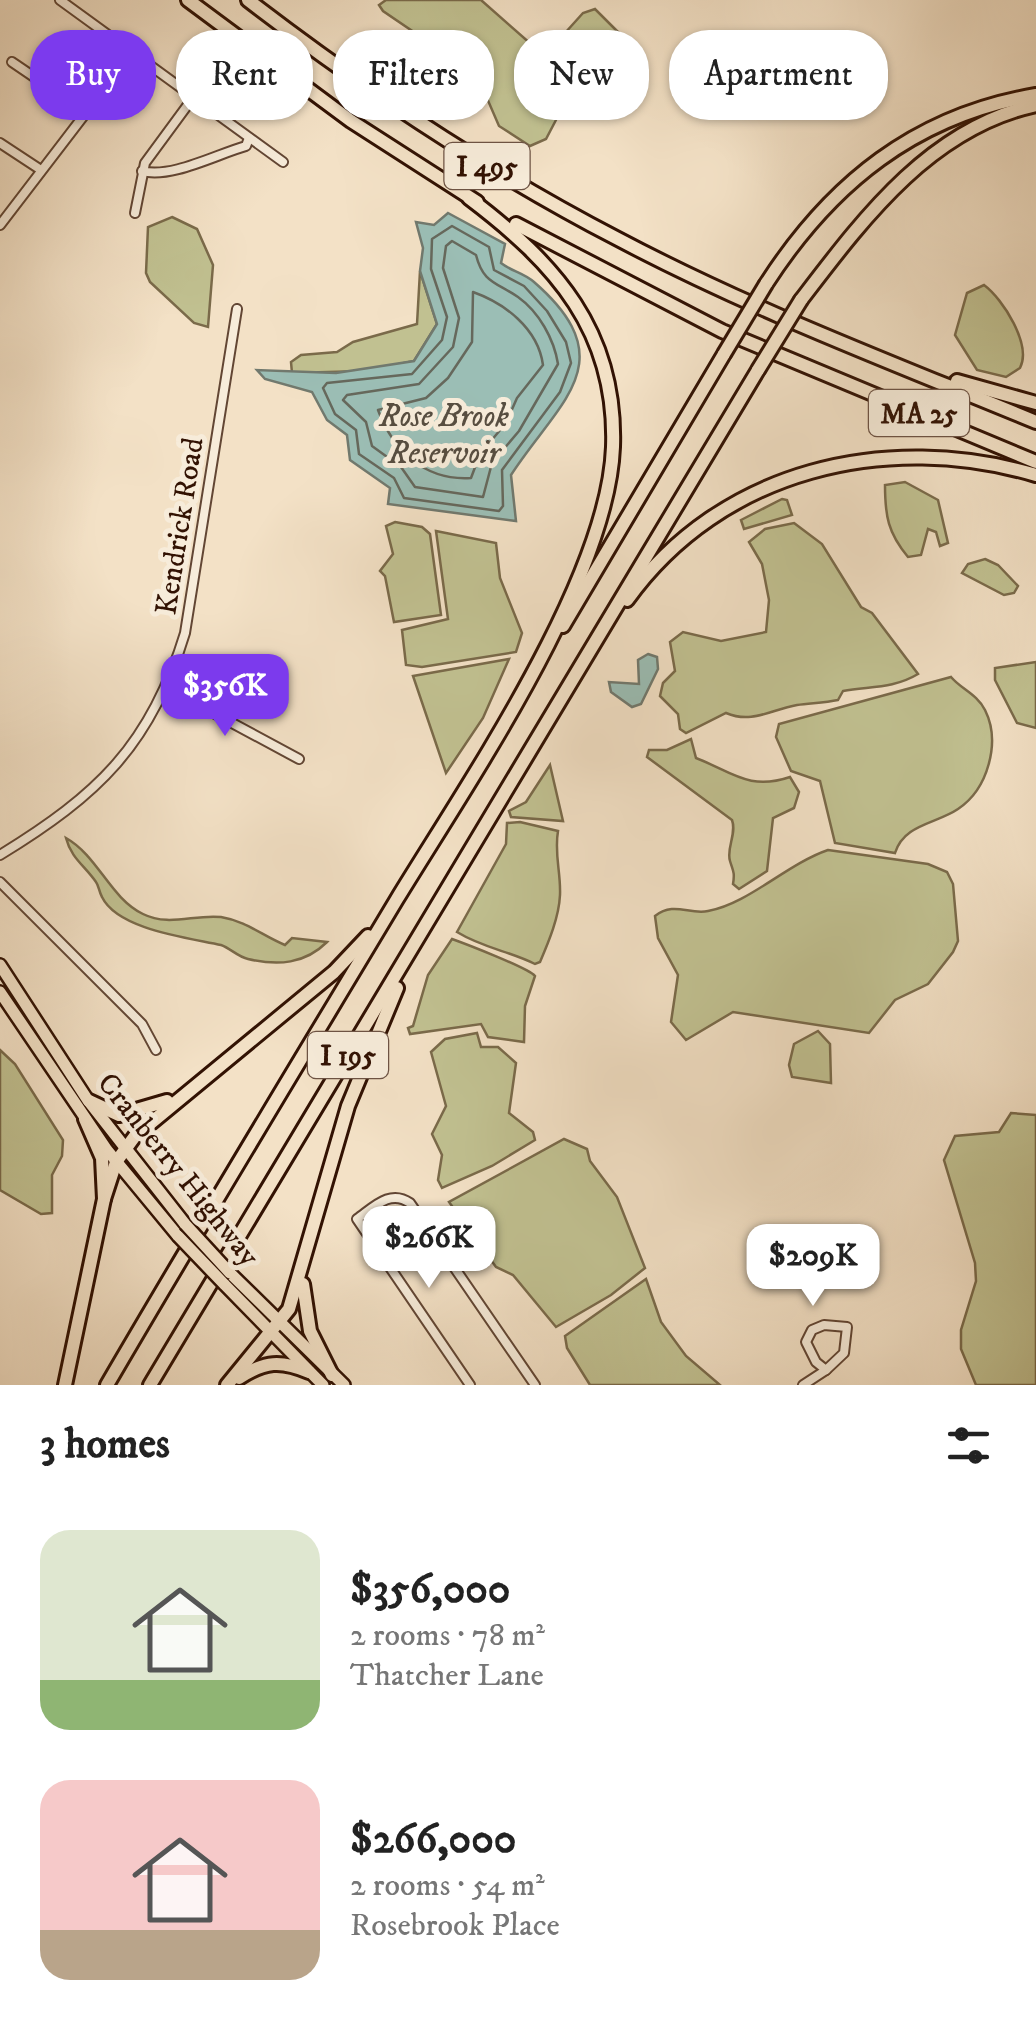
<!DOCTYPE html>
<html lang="en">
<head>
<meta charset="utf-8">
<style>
	:root { --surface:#fff; --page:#f6f6f6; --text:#222; --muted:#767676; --accent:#7c3aed }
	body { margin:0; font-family:"IM FELL DW Pica",serif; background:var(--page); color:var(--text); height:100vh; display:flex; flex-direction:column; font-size:38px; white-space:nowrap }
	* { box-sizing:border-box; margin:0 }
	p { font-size:32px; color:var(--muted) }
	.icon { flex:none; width:55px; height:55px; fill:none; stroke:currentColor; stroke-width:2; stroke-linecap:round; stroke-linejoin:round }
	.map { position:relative; height:1385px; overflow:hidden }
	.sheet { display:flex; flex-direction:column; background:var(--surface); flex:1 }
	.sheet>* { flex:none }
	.top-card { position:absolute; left:30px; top:30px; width:978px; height:90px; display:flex; gap:20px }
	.price { position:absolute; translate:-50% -85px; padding:0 22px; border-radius:20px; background:#fff; color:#222; font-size:32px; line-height:65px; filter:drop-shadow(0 2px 5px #0008) }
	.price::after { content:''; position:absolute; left:50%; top:60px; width:30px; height:22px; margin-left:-15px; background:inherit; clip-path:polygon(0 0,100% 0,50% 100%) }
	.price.current { background:var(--accent); color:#fff }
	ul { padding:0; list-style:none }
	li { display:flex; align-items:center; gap:30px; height:250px; padding:0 40px }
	li span { display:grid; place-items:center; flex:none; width:280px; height:200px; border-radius:30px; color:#555 }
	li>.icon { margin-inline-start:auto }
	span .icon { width:120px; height:120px; fill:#fffc; stroke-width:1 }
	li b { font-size:42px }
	h2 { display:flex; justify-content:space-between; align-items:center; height:120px; padding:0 40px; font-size:42px }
	.chip { padding:0 35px; border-radius:40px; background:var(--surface); box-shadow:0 2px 8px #0004; font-size:35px; line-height:90px }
	.chip.current { background:var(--accent); color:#fff }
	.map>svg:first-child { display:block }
	.green { fill:#c1c191; stroke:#7a6a4a; stroke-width:2.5 }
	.water { fill:#9bbeb5; stroke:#71796e; stroke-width:2.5 }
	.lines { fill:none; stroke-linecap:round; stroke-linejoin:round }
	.shore { stroke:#66685c; stroke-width:2.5 }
	.street-casing { stroke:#624634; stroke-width:12 }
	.primary-casing { stroke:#321203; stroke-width:16 }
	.highway-casing { stroke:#321203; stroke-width:18 }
	.street { stroke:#f7ecda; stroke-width:8 }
	.primary { stroke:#f3e1c6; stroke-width:11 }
	.highway { stroke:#f3e1c6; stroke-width:12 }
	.primary-bridge-casing { stroke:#321203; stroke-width:16; stroke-linecap:butt }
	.highway-bridge-casing { stroke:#321203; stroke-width:18; stroke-linecap:butt }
	.primary-bridge { stroke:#f3e1c6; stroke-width:11 }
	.highway-bridge { stroke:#f3e1c6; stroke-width:12 }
	.labels { text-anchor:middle; stroke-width:10; stroke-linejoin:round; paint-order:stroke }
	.shield { fill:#f7ecda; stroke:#6d5344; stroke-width:2.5 }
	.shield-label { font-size:28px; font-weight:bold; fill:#321203 }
	.street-label { font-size:30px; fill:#321203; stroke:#f7ecda }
	.water-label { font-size:32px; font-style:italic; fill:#574e41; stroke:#f7ecda }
</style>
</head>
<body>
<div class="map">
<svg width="1036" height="1385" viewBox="0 0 1036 1385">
	<rect width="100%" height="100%" fill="#f3e1c6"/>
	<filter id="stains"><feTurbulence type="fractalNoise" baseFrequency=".002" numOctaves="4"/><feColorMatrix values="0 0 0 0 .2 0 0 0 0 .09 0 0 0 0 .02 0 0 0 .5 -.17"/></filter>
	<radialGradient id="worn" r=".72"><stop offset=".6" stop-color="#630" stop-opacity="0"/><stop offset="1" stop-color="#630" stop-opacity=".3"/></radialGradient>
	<g class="green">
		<path d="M386 0H481L540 52 547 53 583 13 595 9 619 33 607 84 557 118 546 139 530 146 499 126 477 75 383 11 379 5Z"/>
		<path d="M172 217 197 229 213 265 208 327 194 323 150 282 146 273 148 227Z"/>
		<path d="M420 271 437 324 414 361 364 371 292 373 291 362 301 355 337 352 353 342 417 324Z"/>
		<path d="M984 285C1003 299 1032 345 1020 368L1006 377 977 370 955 335 967 293Z"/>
		<path d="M905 482 938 500 948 543 940 546 936 532 928 529 921 555 908 557C888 533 885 516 885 485Z"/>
		<path d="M782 499 787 500 792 515 744 529 741 520Z"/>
		<path d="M395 522 422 527 430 534 441 615 394 622 385 576 380 571 393 554 386 526Z"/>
		<path d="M794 523 822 544 861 607 872 613 918 674C893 689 869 686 843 691L838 700C824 703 810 703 797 705 770 710 752 724 726 713L686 733 680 729 678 714 660 696 663 683 675 671 670 642 683 632 721 641 766 632 769 600 762 564 749 542 765 529Z"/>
		<path d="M436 531 496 543 500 578 522 633 516 652 422 667 406 665 402 630 448 619Z"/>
		<path d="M985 559 998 565 1018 586 1014 593 1004 595 962 573 968 564Z"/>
		<path d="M509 659 483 718 446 773 413 676Z"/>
		<path d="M1036 662V728L1017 723 995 680V668Z"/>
		<path d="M951 677C961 689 977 694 985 710 1001 742 988 789 958 809 936 824 904 824 895 853L835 843 820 781 791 771 776 737 779 724Z"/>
		<path d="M691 739 696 758C732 772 749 791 790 777L799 792 794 808 773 818 767 871 739 889 733 884C735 872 733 871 730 861 726 848 737 834 732 820L647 757 649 750H667Z"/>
		<path d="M550 765 563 821 511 817 509 811 526 802Z"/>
		<path d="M520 822 558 831C554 854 561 872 560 895 559 917 549 941 540 962L535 964C509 951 483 948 457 932L506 844 507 823Z"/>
		<path d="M66 838C98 856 110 898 143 914 169 927 194 914 221 917 246 921 263 936 285 945L292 938 327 942C305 964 278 966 248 959 238 957 230 948 221 945 190 938 118 930 102 897 99 892 99 886 96 882 85 866 71 858 66 838Z"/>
		<path d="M828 850 928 864 947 872 953 884 958 941 953 952 928 984 895 1000 869 1033 733 1012 686 1040 671 1022 678 975 658 938 655 916C674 901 689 915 708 911 748 904 787 864 828 850Z"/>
		<path d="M452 939C466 944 528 968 535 976L525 1006 524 1042 488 1037 481 1024 410 1034 408 1028 413 1026 428 975Z"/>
		<path d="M818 1031 830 1044 831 1083 792 1077 789 1065 794 1044Z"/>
		<path d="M477 1033 481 1047H498L516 1063 509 1113 533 1132 535 1140 492 1166 442 1188 438 1180 442 1155 432 1134 446 1106 431 1052 445 1039Z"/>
		<path d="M0 1050 15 1064 63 1140 62 1156 52 1175V1213L41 1214 0 1190Z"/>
		<path d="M1011 1113 1036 1115V1385H976L961 1349V1330L976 1281 975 1263 944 1160 955 1136 999 1132Z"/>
		<path d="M564 1139 587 1149 590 1161 617 1197 645 1268 611 1295 556 1327 513 1275 496 1267 449 1202Z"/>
		<path d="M646 1279 661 1322 686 1356 720 1385H590L567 1348 565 1336Z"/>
	</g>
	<g class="water">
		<path d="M448 213 505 244 501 263C511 271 524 273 534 282 626 362 558 402 511 475L516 521 388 504 390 488 350 460 347 435 327 420 312 392 265 379 257 370 336 373 414 361 437 324 420 271 423 248 416 222 434 225Z"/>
		<path d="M648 654 657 657 658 669 641 704 632 707 611 692 609 682 639 684 638 660Z"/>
	</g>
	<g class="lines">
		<g class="shore">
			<path d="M452 226 489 247 494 270 524 286 547 311 566 342 571 363 560 392 502 470 503 506 499 511 404 498 394 478 359 454 356 430 335 414 323 388 327 383 412 374 442 340 447 317 431 269 432 239Z"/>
			<path d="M452 241 476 255C483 283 496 282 518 297 539 312 554 339 558 364L519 431 492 463 483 497 415 487 401 467 372 446 366 422 343 400 347 395 419 384 453 347 459 318 443 268 446 246Z"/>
			<path d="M473 292C504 303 538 328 543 365L517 398 506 423 480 454 471 478C424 481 393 450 378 410L426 398 448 378 472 342Z"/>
		</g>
		<defs>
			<g id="street">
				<path d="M60 0 283 162"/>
				<path d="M12 62 87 113"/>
				<path d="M0 143 41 170"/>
				<path d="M142 171C171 179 217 154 246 146L249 138"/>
				<path d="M135 213 145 163 195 95"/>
				<path d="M0 225 134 50"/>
				<path d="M167 688 299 759"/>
				<path d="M0 855C98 795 151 745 185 633L237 309"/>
				<path d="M0 882 142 1024 156 1050"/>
				<path d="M824 1325 847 1327 844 1353 826 1370 816 1362 806 1342 812 1330Z"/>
				<path d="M470 1385 357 1219C374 1207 390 1189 410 1203L535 1385"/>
				<path d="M803 1385 826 1370"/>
			</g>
			<g id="primary">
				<path d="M0 965 87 1099 185 1224"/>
				<path d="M0 992 107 1150 178 1236"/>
				<path d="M230 1273 344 1385"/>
				<path d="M224 1284 323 1385"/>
			</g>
			<g id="highway">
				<path d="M188 0 351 121 477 202"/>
				<path d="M248 0C365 90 487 171 618 239 752 310 896 364 1036 422"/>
				<path d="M516 224 722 331 1036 462"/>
				<path d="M766 284C831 183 916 115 1036 95"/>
				<path d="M801 300C863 219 930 128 1036 105"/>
				<path d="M957 381 1036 403"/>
				<path d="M627 600C721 469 887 431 1036 475"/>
				<path d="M563 626 724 354"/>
				<path d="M89 1101 119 1115 167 1101"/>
				<path d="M104 1199 116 1162 135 1136 334 972 368 936"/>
				<path d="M303 1284 310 1331 332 1375"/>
				<path d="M239 1378C265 1361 281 1360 309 1372"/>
				<path d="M65 1385 104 1199 102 1158 85 1119"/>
				<path d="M107 1385C202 1222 300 1061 397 899 467 784 608 580 613 447 617 331 555 263 469 198"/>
				<path d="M150 1385 758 370"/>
				<path d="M227 1385 289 1309 348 1106 397 988"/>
			</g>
		</defs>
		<use href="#street" class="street-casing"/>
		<use href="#primary" class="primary-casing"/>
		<use href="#highway" class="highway-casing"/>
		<use href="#street" class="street"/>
		<use href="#primary" class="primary"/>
		<use href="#highway" class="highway"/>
		<defs>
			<g id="primary-bridge">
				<path d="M185 1224 230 1273"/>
				<path d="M178 1236 224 1284"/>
			</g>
			<g id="highway-bridge">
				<path d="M724 354 766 284"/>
				<path d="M758 370 801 300"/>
			</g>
		</defs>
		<use href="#primary-bridge" class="primary-bridge-casing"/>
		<use href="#highway-bridge" class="highway-bridge-casing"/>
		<use href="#primary-bridge" class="primary-bridge"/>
		<use href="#highway-bridge" class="highway-bridge"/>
	</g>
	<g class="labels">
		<g class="shield">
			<rect x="444.5" y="143" width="85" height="46" rx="8"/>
			<rect x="869" y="390" width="100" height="46" rx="8"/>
			<rect x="308" y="1032" width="80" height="46" rx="8"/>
		</g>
		<g class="shield-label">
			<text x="487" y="176">I 495</text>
			<text x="919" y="423">MA 25</text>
			<text x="348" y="1065">I 195</text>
		</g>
		<g class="street-label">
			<text transform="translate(179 526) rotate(-81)" y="10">Kendrick Road</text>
			<text transform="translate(179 1169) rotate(51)" y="10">Cranberry Highway</text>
		</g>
		<g class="water-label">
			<text x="444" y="426">Rose Brook<tspan x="444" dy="37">Reservoir</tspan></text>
		</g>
	</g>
	<rect width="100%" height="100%" filter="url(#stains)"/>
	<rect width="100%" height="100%" fill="url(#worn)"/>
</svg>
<b class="price current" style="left:225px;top:739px">$356K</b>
<b class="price" style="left:429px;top:1291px">$266K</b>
<b class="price" style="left:813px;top:1309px">$209K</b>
<div class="top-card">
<a class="chip current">Buy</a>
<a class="chip">Rent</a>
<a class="chip">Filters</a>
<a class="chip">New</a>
<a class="chip">Apartment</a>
</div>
</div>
<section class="sheet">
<h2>3 homes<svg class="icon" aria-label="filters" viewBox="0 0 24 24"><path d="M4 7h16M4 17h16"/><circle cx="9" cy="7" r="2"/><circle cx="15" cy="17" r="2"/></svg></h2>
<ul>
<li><span style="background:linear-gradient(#dfe7d0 75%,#8fb573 0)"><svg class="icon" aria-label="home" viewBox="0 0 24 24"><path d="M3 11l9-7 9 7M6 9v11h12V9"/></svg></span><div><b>$356,000</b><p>2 rooms · 78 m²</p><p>Thatcher Lane</p></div></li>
<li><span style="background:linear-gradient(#f6c9c9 75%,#b9a48a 0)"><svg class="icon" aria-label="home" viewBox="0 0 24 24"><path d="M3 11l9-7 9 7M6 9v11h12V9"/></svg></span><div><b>$266,000</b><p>2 rooms · 54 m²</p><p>Rosebrook Place</p></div></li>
</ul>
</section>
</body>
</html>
